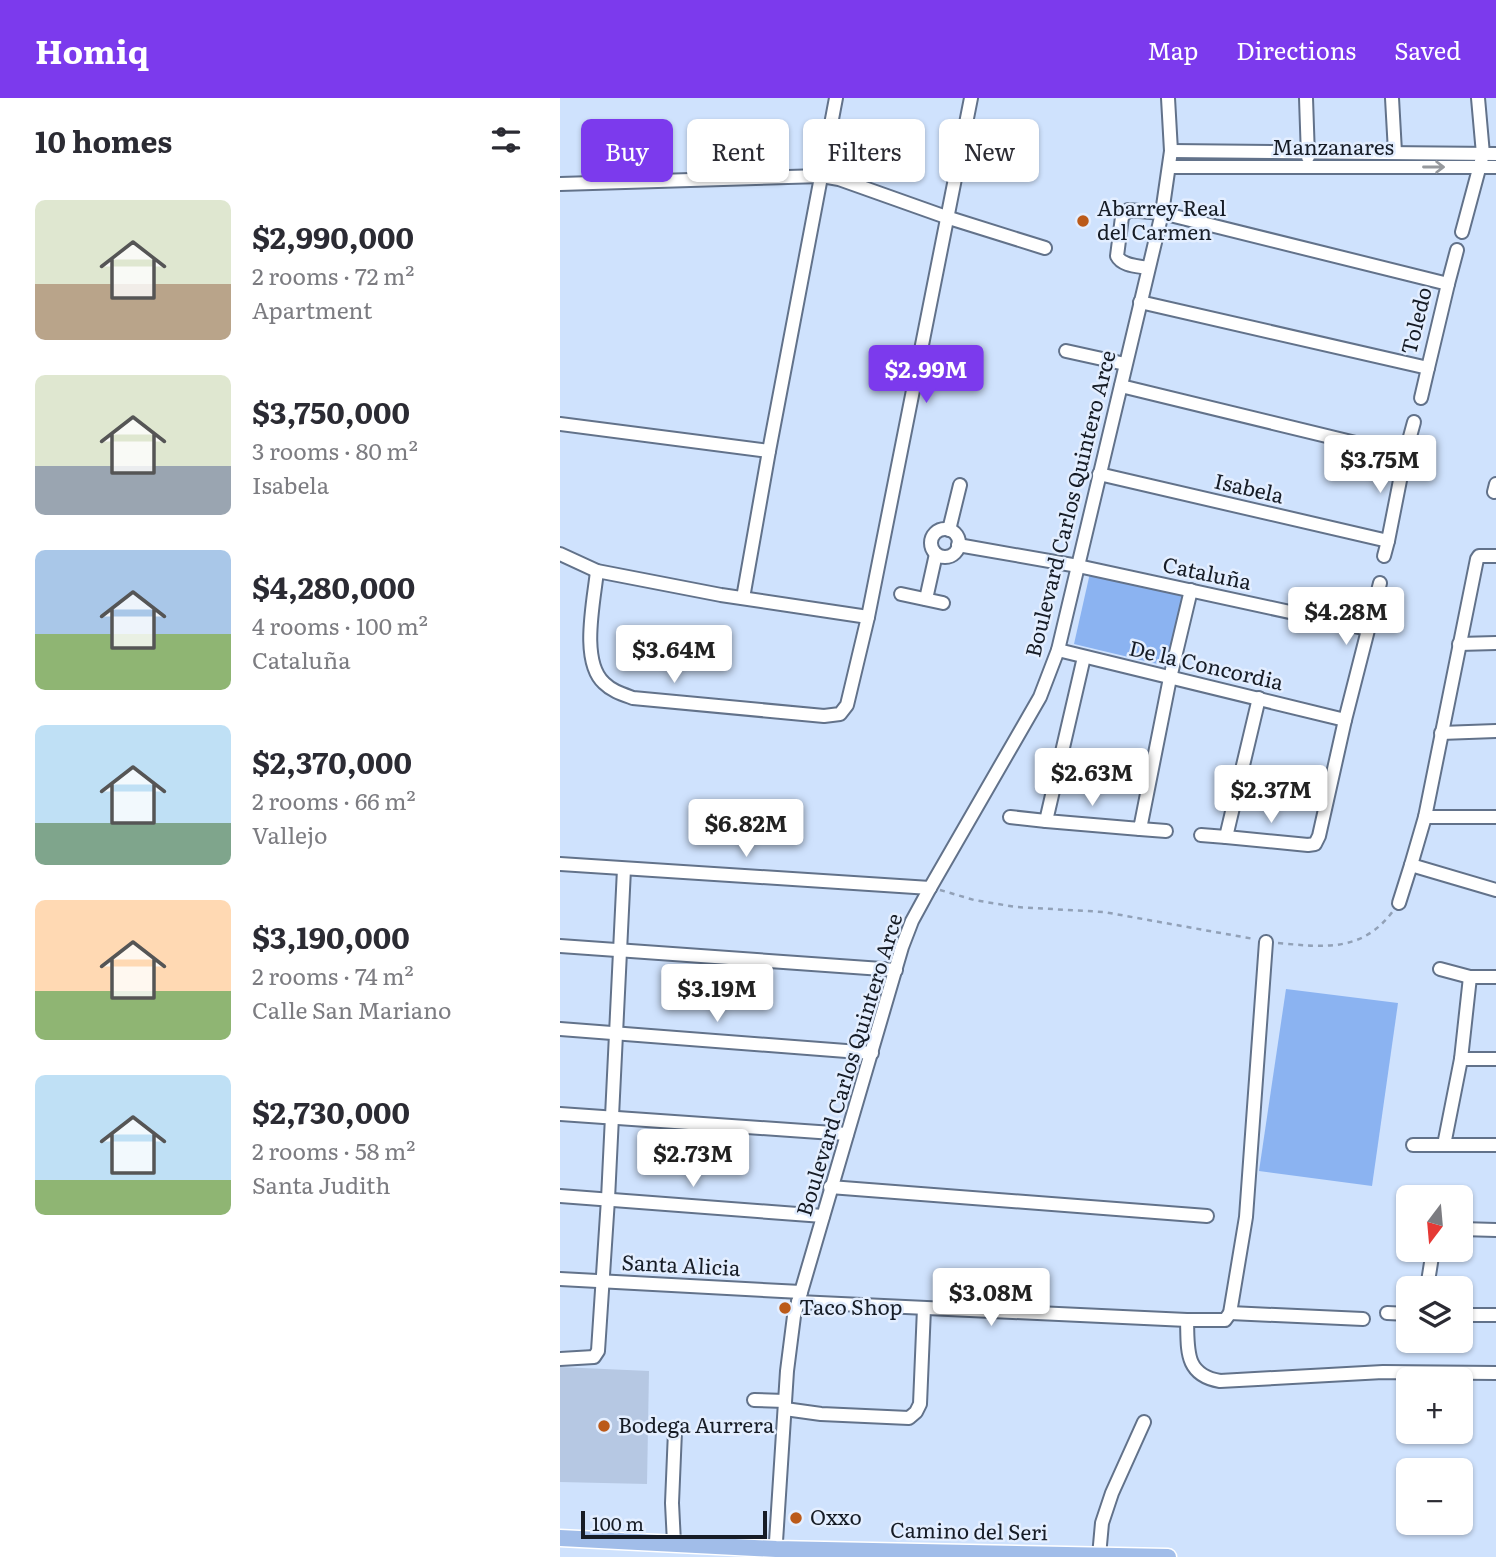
<!DOCTYPE html>
<html lang="en">
<head>
<meta charset="utf-8">
<style>
	:root { --surface:#fff; --page:#f7f7f7; --text:#2b2b33; --muted:#7c7c81; --accent:#7c3aed }
	body { margin:0; font-family:Literata,serif; background:var(--page); color:var(--text); height:100vh; display:flex; flex-direction:column; font-size:26px; white-space:nowrap }
	* { box-sizing:border-box; margin:0 }
	p { font-size:23px; color:var(--muted) }
	.icon { flex:none; width:38px; height:38px; fill:none; stroke:currentColor; stroke-width:2; stroke-linecap:round; stroke-linejoin:round }
	.map { position:relative; flex:1; overflow:hidden }
	.details { display:flex; flex-direction:column; background:var(--surface); width:560px }
	.details>* { flex:none }
	.top-card { position:absolute; left:21px; top:21px; width:665px; height:63px; display:flex; gap:14px }
	.needle { width:46px; rotate:196deg }
	.tools { position:absolute; left:836px; top:1087px; display:grid; gap:14px }
	.tools a { display:grid; place-items:center; width:77px; height:77px; border-radius:10px; background:var(--surface); box-shadow:0 2px 5px #0004; font-size:35px }
	.scale { position:absolute; left:21px; bottom:18px; width:186px; box-sizing:border-box; padding-left:7px; border:4px solid #161c26; border-top:0; font-size:19px; line-height:24px; white-space:nowrap; color:#161c26; -webkit-text-stroke:5px #e3eeff; paint-order:stroke }
	.price { position:absolute; translate:-50% -60px; padding:0 16px; border-radius:7px; background:#fff; color:#222; font-size:23px; line-height:46px; filter:drop-shadow(0 2px 4px #0008) }
	.price::after { content:''; position:absolute; left:50%; top:42px; width:21px; height:16px; margin-left:-10px; background:inherit; clip-path:polygon(0 0,100% 0,50% 100%) }
	.price.selected { background:var(--accent); color:#fff }
	ul { padding:0; list-style:none }
	li { display:flex; align-items:center; gap:21px; height:175px; padding:0 35px }
	li span { display:grid; place-items:center; flex:none; width:196px; height:140px; border-radius:10px; color:#555 }
	li>.icon { margin-inline-start:auto }
	span .icon { width:84px; height:84px; fill:#fffc; stroke-width:1 }
	li b { font-size:30px }
	h2 { display:flex; justify-content:space-between; align-items:center; height:84px; padding:0 35px; font-size:30px }
	.pill { padding:0 24px; border-radius:10px; background:var(--surface); box-shadow:0 2px 5px #0004; font-size:24px; line-height:63px }
	.pill.selected { background:var(--accent); color:#fff }
	header { display:flex; align-items:center; gap:42px; box-sizing:border-box; height:98px; padding:0 35px; background:var(--accent); color:#fff }
	header strong { font-size:33px }
	nav { display:flex; gap:38px; margin-inline-start:auto; font-size:24px }
	main { display:flex; flex:1; min-height:0 }
	.map>svg:first-child { display:block }
	.green { fill:#8bb3f1 }
	.building { fill:#b6c8e3 }
	.lines { fill:none; stroke-linecap:round; stroke-linejoin:round }
	.minor-casing { stroke:#62728a; stroke-width:16 }
	.major-casing { stroke:#fff; stroke-width:19 }
	.path { stroke:#92a1b7; stroke-width:2.5; stroke-dasharray:5 5; stroke-linecap:butt }
	.minor { stroke:#fff; stroke-width:12 }
	.major { stroke:#a1bde9; stroke-width:16 }
	.oneway { stroke:#96999d }
	.poi-dot { fill:#bb5a19; stroke:#e3eeff; stroke-width:2.5 }
	.labels { text-anchor:middle; stroke-width:5; stroke-linejoin:round; paint-order:stroke }
	.street-label { font-size:21px; fill:#161c26; stroke:#e3eeff }
	.poi-label { font-size:21px; fill:#161c26; stroke:#e3eeff; text-anchor:start }
</style>
</head>
<body>
<header>
<strong>Homiq</strong>
<nav><a>Map</a><a>Directions</a><a>Saved</a></nav>
</header>
<main>
<section class="details">
<h2>10 homes<svg class="icon" aria-label="filters" viewBox="0 0 24 24"><path d="M4 7h16M4 17h16"/><circle cx="9" cy="7" r="2"/><circle cx="15" cy="17" r="2"/></svg></h2>
<ul>
<li><span style="background:linear-gradient(#dfe7d0 60%,#b9a48a 0)"><svg class="icon" aria-label="home" viewBox="0 0 24 24"><path d="M3 11l9-7 9 7M6 9v11h12V9"/></svg></span><div><b>$2,990,000</b><p>2 rooms · 72 m²</p><p>Apartment</p></div></li>
<li><span style="background:linear-gradient(#dfe7d0 65%,#9aa5b1 0)"><svg class="icon" aria-label="home" viewBox="0 0 24 24"><path d="M3 11l9-7 9 7M6 9v11h12V9"/></svg></span><div><b>$3,750,000</b><p>3 rooms · 80 m²</p><p>Isabela</p></div></li>
<li><span style="background:linear-gradient(#a9c7e8 60%,#8fb573 0)"><svg class="icon" aria-label="home" viewBox="0 0 24 24"><path d="M3 11l9-7 9 7M6 9v11h12V9"/></svg></span><div><b>$4,280,000</b><p>4 rooms · 100 m²</p><p>Cataluña</p></div></li>
<li><span style="background:linear-gradient(#bfe0f5 70%,#7fa58c 0)"><svg class="icon" aria-label="home" viewBox="0 0 24 24"><path d="M3 11l9-7 9 7M6 9v11h12V9"/></svg></span><div><b>$2,370,000</b><p>2 rooms · 66 m²</p><p>Vallejo</p></div></li>
<li><span style="background:linear-gradient(#ffd9b3 65%,#8fb573 0)"><svg class="icon" aria-label="home" viewBox="0 0 24 24"><path d="M3 11l9-7 9 7M6 9v11h12V9"/></svg></span><div><b>$3,190,000</b><p>2 rooms · 74 m²</p><p>Calle San Mariano</p></div></li>
<li><span style="background:linear-gradient(#bfe0f5 75%,#8fb573 0)"><svg class="icon" aria-label="home" viewBox="0 0 24 24"><path d="M3 11l9-7 9 7M6 9v11h12V9"/></svg></span><div><b>$2,730,000</b><p>2 rooms · 58 m²</p><p>Santa Judith</p></div></li>
</ul>
</section>
<div class="map">
<svg width="936" height="1459" viewBox="0 0 936 1459">
	<rect width="100%" height="100%" fill="#cfe2fd"/>
	<g class="green">
		<path d="M530 475 624 495 606 568 514 546Z"/>
		<path d="M726 891 838 905 812 1088 699 1073Z"/>
	</g>
	<path class="building" d="M0 1269 89 1273 87 1386 0 1384Z"/>
	<g class="lines">
		<defs>
			<g id="minor">
				<path d="M746 0 748 59"/>
				<path d="M832 0 835 54"/>
				<path d="M611 53 936 56"/>
				<path d="M610 69H936"/>
				<path d="M0 86 262 78 279 81 386 119 485 150"/>
				<path d="M902 134 923 56 918 0"/>
				<path d="M888 186 897 152"/>
				<path d="M580 204 868 270 888 186 602 115 568 112 562 119 557 158C562 168 578 168 588 170"/>
				<path d="M506 253 565 266"/>
				<path d="M861 300 868 270"/>
				<path d="M0 326 209 353"/>
				<path d="M845 357 854 324"/>
				<path d="M539 376 828 443 845 357 561 288"/>
				<path d="M934 394 936 386"/>
				<circle cx="385" cy="445" r="14"/>
				<path d="M389 432 400 387"/>
				<path d="M398 447 518 468 808 531"/>
				<path d="M0 456 37 473 161 497 308 519"/>
				<path d="M824 458 828 443"/>
				<path d="M936 458H919L917 461 865 719 851 767 936 792"/>
				<path d="M37 473C34 503 20 563 44 585 52 593 62 596 73 600L264 618 280 616 287 607 308 519 411 0"/>
				<path d="M341 496 383 505"/>
				<path d="M183 500 209 353 276 0"/>
				<path d="M366 501 376 456"/>
				<path d="M899 546 936 545"/>
				<path d="M498 552 785 622"/>
				<path d="M524 559 486 723 580 731 610 580 631 492"/>
				<path d="M699 600 666 739 748 747 755 746 759 738 785 622 820 485"/>
				<path d="M881 635 936 633"/>
				<path d="M450 719 486 723"/>
				<path d="M865 719H936"/>
				<path d="M580 731 606 733"/>
				<path d="M641 737 666 739"/>
				<path d="M0 766 370 790"/>
				<path d="M839 805 851 767"/>
				<path d="M0 848 336 872"/>
				<path d="M880 871 910 879H936"/>
				<path d="M0 931 312 955"/>
				<path d="M901 961H936"/>
				<path d="M0 1016 287 1036"/>
				<path d="M853 1047H936"/>
				<path d="M884 1047 901 961 910 879"/>
				<path d="M270 1089 647 1118"/>
				<path d="M0 1098 263 1118"/>
				<path d="M844 1130H849"/>
				<path d="M901 1131 936 1132"/>
				<path d="M0 1181 241 1194"/>
				<path d="M867 1190 873 1152"/>
				<path d="M238 1204 627 1222H665L670 1215 686 1119 706 844"/>
				<path d="M670 1215 803 1221"/>
				<path d="M827 1215 849 1216"/>
				<path d="M901 1217H936"/>
				<path d="M627 1222C628 1251 624 1277 660 1283L823 1274 936 1275"/>
				<path d="M0 1261 34 1259 38 1253 48 1101 64 771"/>
				<path d="M194 1302 225 1303"/>
				<path d="M225 1311 261 1316 349 1320 356 1314 360 1306 364 1210"/>
				<path d="M114 1445 112 1405 115 1333"/>
				<path d="M539 1458 542 1425 552 1395 584 1324"/>
				<path d="M215 1459 227 1273 234 1218 342 849 352 823 370 790 480 599 498 552 602 115 611 53 608 0"/>
			</g>
			<path id="major" d="M0 1440 216 1451 608 1459"/>
		</defs>
		<use href="#minor" class="minor-casing"/>
		<use href="#major" class="major-casing"/>
		<g class="path">
			<path d="M380 792 414 802 456 809 544 814 694 841"/>
			<path d="M718 845C763 849 802 855 833 813"/>
		</g>
		<use href="#minor" class="minor"/>
		<use href="#major" class="major"/>
	</g>
	<defs><path id="oneway-shaft" d="M-6 0H5M1.5-3L5.5 0L1.5 3" fill="none" stroke-width="1.6" stroke-linecap="round" stroke-linejoin="round" transform="scale(1.75)"/></defs>
	<use class="oneway" href="#oneway-shaft" transform="translate(874 69)"/>
	<g class="poi-dot">
		<circle cx="523" cy="123" r="7"/>
		<circle cx="225" cy="1210" r="7"/>
		<circle cx="44" cy="1328" r="7"/>
		<circle cx="236" cy="1420" r="7"/>
	</g>
	<g class="labels">
		<g class="street-label">
			<text x="773" y="57">Manzanares</text>
			<text transform="translate(857 223) rotate(-76)" y="7">Toledo</text>
			<text transform="translate(689 391) rotate(13)" y="7">Isabela</text>
			<text transform="translate(511 406) rotate(-76)" y="7">Boulevard Carlos Quintero Arce</text>
			<text transform="translate(647 476) rotate(12)" y="7">Cataluña</text>
			<text transform="translate(646 568) rotate(13)" y="7">De la Concordia</text>
			<text transform="translate(290 967) rotate(-73)" y="7">Boulevard Carlos Quintero Arce</text>
			<text transform="translate(121 1168) rotate(3)" y="7">Santa Alicia</text>
			<text transform="translate(409 1434) rotate(1)" y="7">Camino del Seri</text>
		</g>
		<g class="poi-label">
			<text x="537" y="118">Abarrey Real<tspan x="537" dy="24">del Carmen</tspan></text>
			<text x="239" y="1217">Taco Shop</text>
			<text x="58" y="1335">Bodega Aurrera</text>
			<text x="250" y="1427">Oxxo</text>
		</g>
	</g>
</svg>
<div class="tools">
<a><svg class="needle" viewBox="-14 -14 28 28"><path d="M0-13l5 13h-10z" fill="#e53935"/><path d="M0 13l5-13h-10z" fill="#7c7c81"/></svg></a>
<a><svg class="icon" aria-label="layers" viewBox="0 0 24 24"><path d="M12 4l9 5-9 5-9-5zM3 14l9 5 9-5"/></svg></a>
<a>+</a>
<a>−</a>
</div>
<div class="scale">100 m</div>
<b class="price selected" style="left:366px;top:307px">$2.99M</b>
<b class="price" style="left:820px;top:397px">$3.75M</b>
<b class="price" style="left:786px;top:549px">$4.28M</b>
<b class="price" style="left:114px;top:587px">$3.64M</b>
<b class="price" style="left:532px;top:710px">$2.63M</b>
<b class="price" style="left:711px;top:727px">$2.37M</b>
<b class="price" style="left:186px;top:761px">$6.82M</b>
<b class="price" style="left:157px;top:926px">$3.19M</b>
<b class="price" style="left:133px;top:1091px">$2.73M</b>
<b class="price" style="left:431px;top:1230px">$3.08M</b>
<div class="top-card">
<a class="pill selected">Buy</a>
<a class="pill">Rent</a>
<a class="pill">Filters</a>
<a class="pill">New</a>
</div>
</div>
</main>
</body>
</html>
